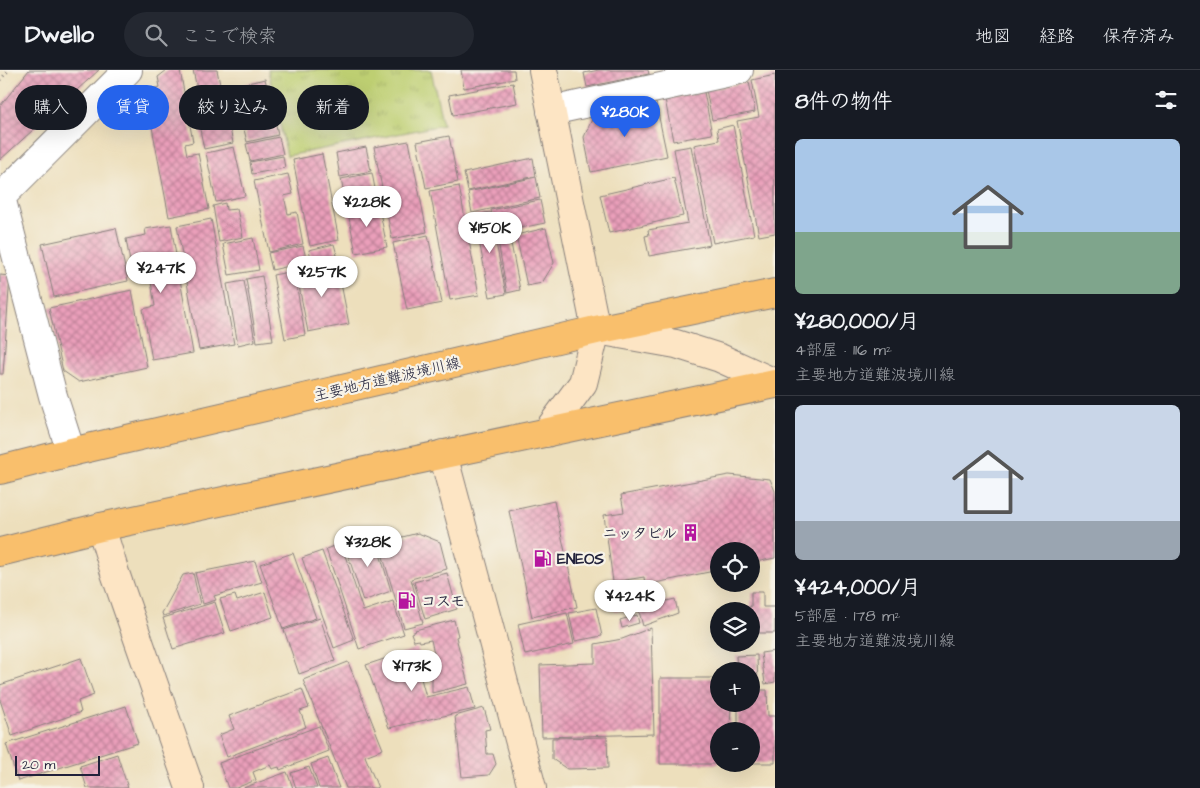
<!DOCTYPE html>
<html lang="ja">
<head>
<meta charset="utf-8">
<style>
	:root { --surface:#171b24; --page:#242831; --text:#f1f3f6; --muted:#9ea1a6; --line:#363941; --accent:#2563eb }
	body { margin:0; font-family:"Architects Daughter","Klee One",sans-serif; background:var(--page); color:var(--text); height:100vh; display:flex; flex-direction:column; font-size:19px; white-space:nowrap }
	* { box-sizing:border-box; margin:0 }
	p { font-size:16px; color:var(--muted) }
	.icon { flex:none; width:28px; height:28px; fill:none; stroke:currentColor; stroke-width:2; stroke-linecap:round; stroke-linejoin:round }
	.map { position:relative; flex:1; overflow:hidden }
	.side { display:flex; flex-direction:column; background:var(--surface); width:425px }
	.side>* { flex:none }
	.guide { position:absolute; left:15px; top:15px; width:475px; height:45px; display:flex; gap:10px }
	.tools { position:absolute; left:710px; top:472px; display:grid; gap:10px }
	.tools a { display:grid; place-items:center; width:50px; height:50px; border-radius:50%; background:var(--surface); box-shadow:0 5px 20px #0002; font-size:25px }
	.scale { position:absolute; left:15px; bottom:12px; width:85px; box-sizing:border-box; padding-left:5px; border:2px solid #22223b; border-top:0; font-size:14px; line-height:18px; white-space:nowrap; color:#22223b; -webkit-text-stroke:4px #f7f3e8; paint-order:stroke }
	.price { position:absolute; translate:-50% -42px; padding:0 11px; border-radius:18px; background:#fff; color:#222; font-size:16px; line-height:32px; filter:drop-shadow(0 1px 2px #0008) }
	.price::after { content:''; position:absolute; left:50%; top:30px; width:15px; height:11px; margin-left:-8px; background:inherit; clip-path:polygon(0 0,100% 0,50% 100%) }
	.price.selected { background:var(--accent); color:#fff }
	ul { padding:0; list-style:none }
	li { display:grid; align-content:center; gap:10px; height:265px; padding:0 20px }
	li+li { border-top:1px solid var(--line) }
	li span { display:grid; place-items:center; height:155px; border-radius:8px; color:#555 }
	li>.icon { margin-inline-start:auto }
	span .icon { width:90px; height:90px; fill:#fffc; stroke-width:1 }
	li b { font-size:21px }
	h2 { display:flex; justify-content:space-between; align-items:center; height:60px; padding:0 20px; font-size:21px }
	.tag { padding:0 18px; border-radius:22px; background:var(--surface); box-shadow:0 5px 20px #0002; font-size:18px; line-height:45px }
	.tag.selected { background:var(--accent); color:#fff }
	header { display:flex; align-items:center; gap:30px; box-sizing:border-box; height:70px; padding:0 25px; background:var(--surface); border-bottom:1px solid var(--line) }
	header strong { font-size:24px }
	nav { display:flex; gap:28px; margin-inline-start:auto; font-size:18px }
	.search { width:350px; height:45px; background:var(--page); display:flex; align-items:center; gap:12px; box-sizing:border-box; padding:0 18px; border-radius:28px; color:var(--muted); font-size:19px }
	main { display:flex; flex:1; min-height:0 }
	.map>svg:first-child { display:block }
	.park { fill:url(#park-tufts); stroke:#707856 }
	.building { fill:url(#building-cross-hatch) }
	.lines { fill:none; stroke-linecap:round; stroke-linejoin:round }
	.street-casing { stroke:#88807c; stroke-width:30 }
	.secondary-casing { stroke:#88807c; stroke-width:30 }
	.primary-casing { stroke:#88807c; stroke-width:30 }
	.path { stroke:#88807c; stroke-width:3; stroke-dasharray:1 4; stroke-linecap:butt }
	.street { stroke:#fff; stroke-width:28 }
	.secondary { stroke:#fde5c4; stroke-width:28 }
	.primary { stroke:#f9bf6c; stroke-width:28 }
	.labels { text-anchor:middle; stroke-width:4.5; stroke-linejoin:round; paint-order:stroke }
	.street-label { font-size:15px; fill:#22223b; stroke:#f7f3e8 }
	.poi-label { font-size:15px; font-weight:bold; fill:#22223b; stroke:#f7f3e8; text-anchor:start }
</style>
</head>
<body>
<header>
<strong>Dwello</strong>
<div class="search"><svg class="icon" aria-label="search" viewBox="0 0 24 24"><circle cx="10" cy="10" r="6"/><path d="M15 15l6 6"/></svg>ここで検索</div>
<nav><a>地図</a><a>経路</a><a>保存済み</a></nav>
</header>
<main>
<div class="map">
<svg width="775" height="718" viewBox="0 0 775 718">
	<defs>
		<pattern id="park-tufts" width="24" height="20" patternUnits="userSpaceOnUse" patternTransform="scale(1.25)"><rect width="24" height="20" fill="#becf72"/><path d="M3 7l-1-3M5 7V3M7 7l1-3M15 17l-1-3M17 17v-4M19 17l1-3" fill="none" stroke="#a3b164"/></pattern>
		<pattern id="building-cross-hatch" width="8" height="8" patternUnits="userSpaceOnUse" patternTransform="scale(1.25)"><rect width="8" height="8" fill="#ea9fba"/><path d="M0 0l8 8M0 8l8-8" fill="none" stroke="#bd8198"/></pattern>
	</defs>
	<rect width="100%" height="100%" fill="#f7f3e8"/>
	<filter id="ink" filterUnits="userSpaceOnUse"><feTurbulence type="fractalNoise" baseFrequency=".02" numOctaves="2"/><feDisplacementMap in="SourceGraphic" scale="10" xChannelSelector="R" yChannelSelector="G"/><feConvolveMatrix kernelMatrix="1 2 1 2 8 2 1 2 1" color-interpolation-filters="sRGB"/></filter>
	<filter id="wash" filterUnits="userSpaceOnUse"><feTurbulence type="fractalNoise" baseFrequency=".0096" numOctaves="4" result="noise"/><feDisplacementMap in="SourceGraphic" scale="20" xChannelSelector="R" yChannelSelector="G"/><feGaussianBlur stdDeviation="1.12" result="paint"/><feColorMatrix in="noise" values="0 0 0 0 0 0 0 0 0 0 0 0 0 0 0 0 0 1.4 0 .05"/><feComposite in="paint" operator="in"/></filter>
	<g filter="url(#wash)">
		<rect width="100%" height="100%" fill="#eddfbc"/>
		<path class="park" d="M268 0H431L443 55 287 86Z"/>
		<g id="blocks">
			<g class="building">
				<path d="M29 0H99L0 90V36Z"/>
				<path d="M167 0H180L193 72 185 74 187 85 198 83 209 139 169 147 145 20 160 17 158 7Z"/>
				<path d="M193 0H217L222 24 217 25 215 16 197 19Z"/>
				<path d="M461 0H514L515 9 464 18Z"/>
				<path d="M599 0H648L649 4 587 17 584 3Z"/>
				<path d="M775 5V163L759 166 737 51 759 47 752 10Z"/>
				<path d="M265 9 273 41 243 48 235 16Z"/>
				<path d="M749 12 755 42 712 50 706 20Z"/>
				<path d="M513 13 517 33 453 45 449 25Z"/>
				<path d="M704 22 712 64 673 71 665 29Z"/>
				<path d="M656 33 667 86 591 102 584 67 594 45Z"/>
				<path d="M225 34 233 73 204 79 196 40Z"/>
				<path d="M274 44 278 65 247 72 242 51Z"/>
				<path d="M733 55 754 165 713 173 694 75 719 70 717 59Z"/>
				<path d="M449 66 458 112 426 118 417 72Z"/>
				<path d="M279 67 283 84 250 91 246 74Z"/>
				<path d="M409 71 427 162 392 169 374 77Z"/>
				<path d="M691 76 710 175 649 186 645 166 649 165 648 160 688 153 674 79Z"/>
				<path d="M234 77 245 126 216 132 206 83Z"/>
				<path d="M366 77 371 101 340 107 336 83Z"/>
				<path d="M322 84 339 170 310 176 293 90Z"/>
				<path d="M283 86 285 98 252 104 250 92Z"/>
				<path d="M533 88 536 106 468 121 464 103Z"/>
				<path d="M372 103 377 129 346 135 341 109Z"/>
				<path d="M288 104 293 124 284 126 288 144 297 142 303 174 269 182 254 111Z"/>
				<path d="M536 107 540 128 472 143 468 122Z"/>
				<path d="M674 108 683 146 609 163 600 125Z"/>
				<path d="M459 116 479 225 450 230 430 121Z"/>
				<path d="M540 130 545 153 496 163 491 140Z"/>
				<path d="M378 132 387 177 356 183 347 138Z"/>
				<path d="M225 133 226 140 237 139 243 167 219 172 213 136Z"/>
				<path d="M490 142 506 224 490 227 474 145Z"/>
				<path d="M211 149 234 274 199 280 177 156Z"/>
				<path d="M171 155 176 185 155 189 157 201 178 198 193 283 152 290 143 239 155 236 150 206 133 209 126 169 146 165 145 159Z"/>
				<path d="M116 158 128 211 54 227 42 174Z"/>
				<path d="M546 158 554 193 542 213 527 216 516 165Z"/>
				<path d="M509 163 520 220 507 223 497 165Z"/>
				<path d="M428 165 442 233 407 240 393 173Z"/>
				<path d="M253 168 259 200 229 205 223 174Z"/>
				<path d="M334 174 337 185 312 191 309 180Z"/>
				<path d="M303 176 307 192 272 200 268 183Z"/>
				<path d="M337 193 349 254 308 262 296 201Z"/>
				<path d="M294 201 305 265 285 269 273 205Z"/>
				<path d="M0 205 10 206 3 304H0Z"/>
				<path d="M262 206 273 270 257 272 246 209Z"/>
				<path d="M244 211 255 271 238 275 227 214Z"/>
				<path d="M132 220 147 297 79 312 63 301 49 238Z"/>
				<path d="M729 405 770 409 775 421V488L751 493V481H719V500L645 515 644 507 613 512 604 445 624 442 621 425Z"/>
				<path d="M554 431 577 537 532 547 509 441Z"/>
				<path d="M418 463 440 472 447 499 411 509 423 553 404 558 379 473Z"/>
				<path d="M375 467 391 521 363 531 344 473Z"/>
				<path d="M341 473 363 541 393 531 404 564 359 579 326 479Z"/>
				<path d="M322 481 354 570 334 578 302 488Z"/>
				<path d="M293 483 316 548 283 559 260 494Z"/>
				<path d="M255 491 262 512 214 526 216 530 203 534 195 503Z"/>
				<path d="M193 503 200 534 163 546 162 543 183 505Z"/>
				<path d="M447 503 457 539 425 549 414 512Z"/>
				<path d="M620 515 624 540 614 541 610 517Z"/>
				<path d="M265 522 273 547 231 561 220 529 235 525 237 531Z"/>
				<path d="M751 522H763V537H775V563H751V541H737V537H751Z"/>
				<path d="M675 529 678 543 643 556 638 538Z"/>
				<path d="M215 532 225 563 173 579 163 548Z"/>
				<path d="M596 538 602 566 575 571 569 543Z"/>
				<path d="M567 543 574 574 525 585 518 554Z"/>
				<path d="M637 545 639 553 622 558 620 550Z"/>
				<path d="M320 548 335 591 299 604 284 560Z"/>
				<path d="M454 550 458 566 456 567 468 614 432 623V589L435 588 431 570 420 572 419 570 414 571 411 563 416 561 415 560Z"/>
				<path d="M651 558 654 664 542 667 540 595 595 593V574L622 569Z"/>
				<path d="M417 578 425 599 419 601 426 627 469 617 475 639 389 658 366 595Z"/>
				<path d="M775 581V612L765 614 761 583Z"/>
				<path d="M757 585 758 620H767L768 646H775V693H751V661H738V634H751V601H737L736 586Z"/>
				<path d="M81 588 94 625 78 631 81 642 12 666 0 630V615Z"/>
				<path d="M348 592 383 679 365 686 378 718H346L303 610Z"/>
				<path d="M660 608H719V634H731L730 661H719V694H660Z"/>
				<path d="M302 619 309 638 300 641 306 657 227 687 219 665 234 659 229 646Z"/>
				<path d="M126 636 138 673 18 711 6 674Z"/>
				<path d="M484 638 490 659 485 660 487 684H493L496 694 489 705 462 707 455 646Z"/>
				<path d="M319 656 329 681 280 700 279 697 272 699 270 695 253 702 256 710 236 718H228L219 693Z"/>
				<path d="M607 667 608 698 567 699 552 689V668Z"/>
				<path d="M117 684 128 718H87L80 696Z"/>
				<path d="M328 688 339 718H319L311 694Z"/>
				<path d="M309 697 317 718H296L291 703Z"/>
				<path d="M287 702 293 718H243Z"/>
			</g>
		</g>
	</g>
	<g filter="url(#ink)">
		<use href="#blocks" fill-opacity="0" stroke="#88807c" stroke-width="1"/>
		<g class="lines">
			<defs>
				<g id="street">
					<path d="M551 41 739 0"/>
					<path d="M71 382 53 326 1 127 128 0"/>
				</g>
				<g id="secondary">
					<path d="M543 0 596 260 583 313 546 363"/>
					<path d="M597 260 676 274 720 288 775 313"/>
					<path d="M443 384 532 718"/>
					<path d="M101 457 115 503 190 718"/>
				</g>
				<g id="primary">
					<path d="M0 400 71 382 596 260 775 223"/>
					<path d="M0 482 101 457 775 314"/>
				</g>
			</defs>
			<use href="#street" class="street-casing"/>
			<use href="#secondary" class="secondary-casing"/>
			<use href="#primary" class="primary-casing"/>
			<path class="path" d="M0 10 9 0"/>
			<use href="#street" class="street"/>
			<use href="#secondary" class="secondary"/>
			<use href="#primary" class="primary"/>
		</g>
	</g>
	<defs>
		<symbol id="building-bare" viewBox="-9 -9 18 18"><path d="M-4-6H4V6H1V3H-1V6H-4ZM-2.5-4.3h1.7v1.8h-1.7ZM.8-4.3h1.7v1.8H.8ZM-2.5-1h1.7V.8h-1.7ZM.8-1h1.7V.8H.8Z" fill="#b5179e" stroke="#f7f3e8" stroke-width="2.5" paint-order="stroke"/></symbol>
		<symbol id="fuel-bare" viewBox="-9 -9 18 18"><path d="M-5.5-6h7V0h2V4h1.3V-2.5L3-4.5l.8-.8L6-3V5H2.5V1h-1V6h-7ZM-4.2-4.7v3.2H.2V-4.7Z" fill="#b5179e" stroke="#f7f3e8" stroke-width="2.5" paint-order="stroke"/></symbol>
	</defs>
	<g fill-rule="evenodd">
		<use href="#building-bare" x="678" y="450" width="25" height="25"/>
		<use href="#fuel-bare" x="530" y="476" width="25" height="25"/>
		<use href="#fuel-bare" x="394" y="518" width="25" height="25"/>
	</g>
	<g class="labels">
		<g class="street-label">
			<text transform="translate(387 309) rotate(-13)" y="5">主要地方道難波境川線</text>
		</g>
		<g class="poi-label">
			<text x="677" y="468" text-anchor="end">ニッタビル</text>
			<text x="557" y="494">ENEOS</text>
			<text x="421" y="536">コスモ</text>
		</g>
	</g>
</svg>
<div class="tools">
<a><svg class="icon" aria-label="locate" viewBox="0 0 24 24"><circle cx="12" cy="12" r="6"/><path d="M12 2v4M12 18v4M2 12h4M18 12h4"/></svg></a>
<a><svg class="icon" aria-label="layers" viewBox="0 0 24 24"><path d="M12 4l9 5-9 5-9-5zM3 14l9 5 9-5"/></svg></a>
<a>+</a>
<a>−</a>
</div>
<div class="scale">20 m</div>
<b class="price selected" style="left:625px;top:68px">¥280K</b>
<b class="price" style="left:367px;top:158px">¥228K</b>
<b class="price" style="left:490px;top:184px">¥150K</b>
<b class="price" style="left:161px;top:224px">¥247K</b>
<b class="price" style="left:322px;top:228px">¥257K</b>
<b class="price" style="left:368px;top:498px">¥328K</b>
<b class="price" style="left:630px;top:552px">¥424K</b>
<b class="price" style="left:412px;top:622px">¥173K</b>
<div class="guide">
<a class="tag">購入</a>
<a class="tag selected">賃貸</a>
<a class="tag">絞り込み</a>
<a class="tag">新着</a>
</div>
</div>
<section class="side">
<h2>8件の物件<svg class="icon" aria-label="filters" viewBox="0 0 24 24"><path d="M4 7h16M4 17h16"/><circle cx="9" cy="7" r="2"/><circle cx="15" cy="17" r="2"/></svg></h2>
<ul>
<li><span style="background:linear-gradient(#a9c7e8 60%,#7fa58c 0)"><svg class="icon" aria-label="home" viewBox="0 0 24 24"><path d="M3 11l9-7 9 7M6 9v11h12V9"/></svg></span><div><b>¥280,000/月</b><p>4部屋 · 116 m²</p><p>主要地方道難波境川線</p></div></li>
<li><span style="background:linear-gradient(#c9d6e8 75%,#9aa5b1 0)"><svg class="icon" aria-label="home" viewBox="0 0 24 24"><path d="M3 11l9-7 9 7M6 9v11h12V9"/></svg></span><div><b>¥424,000/月</b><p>5部屋 · 178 m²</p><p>主要地方道難波境川線</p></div></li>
</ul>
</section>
</main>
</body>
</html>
